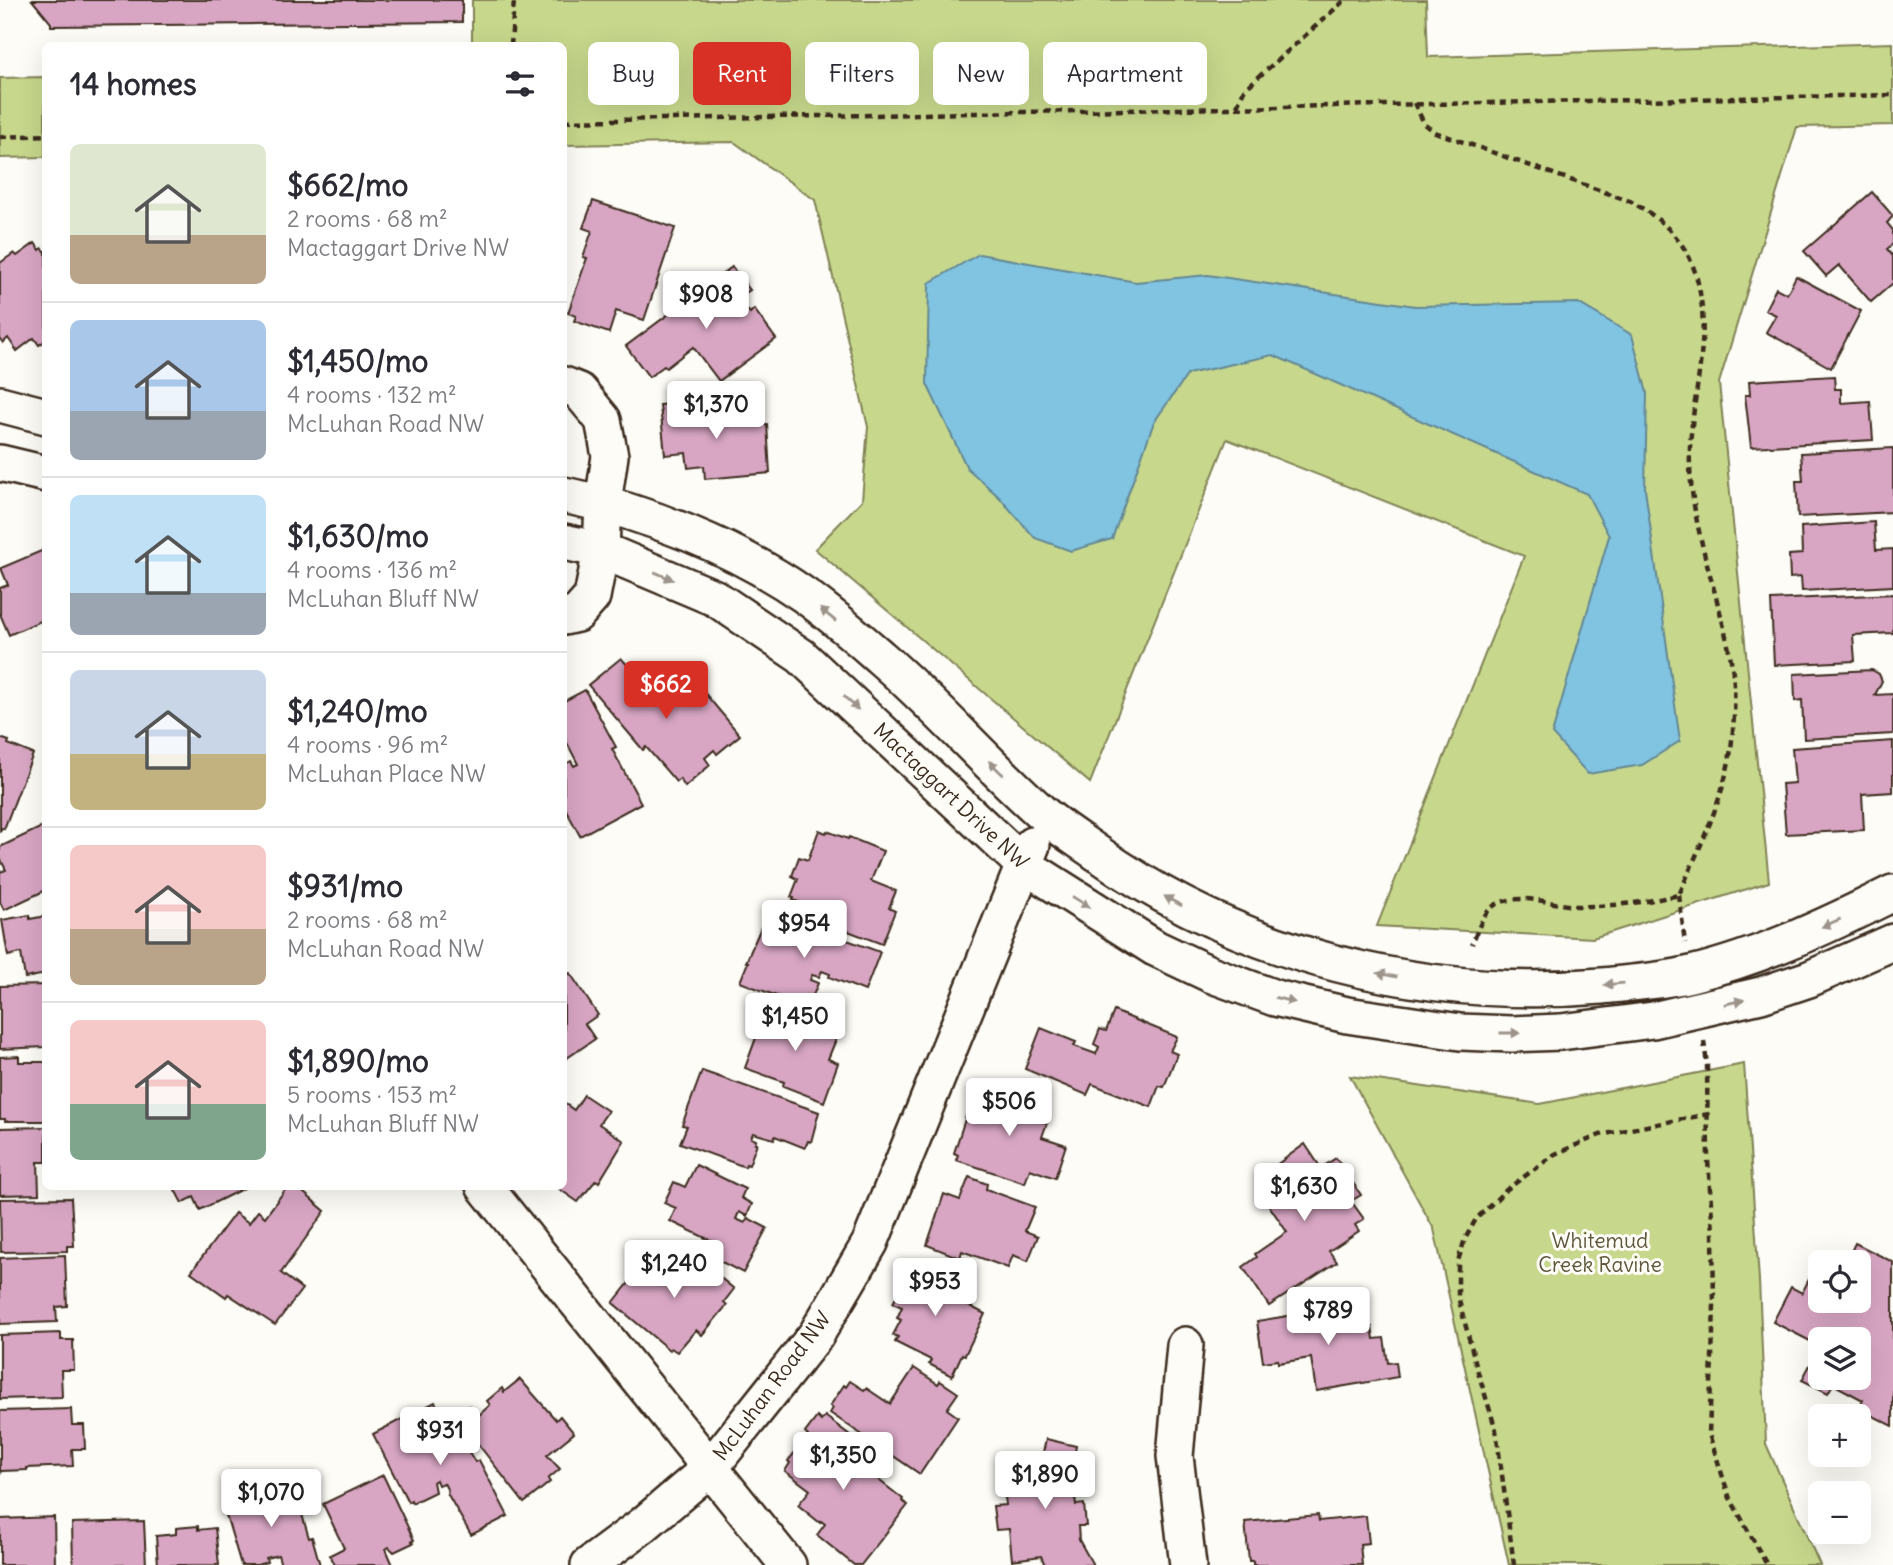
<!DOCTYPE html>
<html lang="en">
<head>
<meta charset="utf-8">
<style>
	:root { --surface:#fff; --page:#f2f2f3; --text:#2b2b33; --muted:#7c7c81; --line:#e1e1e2; --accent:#d93025 }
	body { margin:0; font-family:Delius,sans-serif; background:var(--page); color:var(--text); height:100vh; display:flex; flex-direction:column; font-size:26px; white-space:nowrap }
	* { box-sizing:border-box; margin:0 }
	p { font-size:23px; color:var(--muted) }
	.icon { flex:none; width:38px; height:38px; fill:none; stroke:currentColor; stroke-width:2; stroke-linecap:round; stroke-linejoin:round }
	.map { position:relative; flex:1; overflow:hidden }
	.details { position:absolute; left:42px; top:42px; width:525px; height:1148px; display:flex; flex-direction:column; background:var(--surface); border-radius:10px; box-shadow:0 7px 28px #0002 }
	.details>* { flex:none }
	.hud { position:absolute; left:588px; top:42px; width:665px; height:63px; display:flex; gap:14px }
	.tools { position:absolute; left:1808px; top:1250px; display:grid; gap:14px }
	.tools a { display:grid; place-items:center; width:63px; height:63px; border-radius:10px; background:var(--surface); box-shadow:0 7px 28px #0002; font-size:35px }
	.price { position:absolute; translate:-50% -60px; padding:0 16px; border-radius:7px; background:#fff; color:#222; font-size:23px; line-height:46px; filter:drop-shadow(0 2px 4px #0008) }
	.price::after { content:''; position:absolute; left:50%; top:42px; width:21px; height:16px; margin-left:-10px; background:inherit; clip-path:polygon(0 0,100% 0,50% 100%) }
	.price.selected { background:var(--accent); color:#fff }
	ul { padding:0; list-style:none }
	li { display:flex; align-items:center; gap:21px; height:175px; padding:0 28px }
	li+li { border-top:2px solid var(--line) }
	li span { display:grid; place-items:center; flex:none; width:196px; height:140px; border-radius:10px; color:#555 }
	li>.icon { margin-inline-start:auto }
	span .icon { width:84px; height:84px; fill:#fffc; stroke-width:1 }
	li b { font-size:30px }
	h2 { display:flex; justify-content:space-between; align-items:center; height:84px; padding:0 28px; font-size:30px }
	.pill { padding:0 24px; border-radius:10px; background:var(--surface); box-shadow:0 7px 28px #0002; font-size:24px; line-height:63px }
	.pill.selected { background:var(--accent); color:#fff }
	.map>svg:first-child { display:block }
	.green { fill:#c7d88c; stroke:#818155; stroke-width:2 }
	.water { fill:#80c4e1; stroke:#648693; stroke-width:2 }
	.building { fill:#d8a6c3; stroke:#3b2a1e; stroke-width:2; fill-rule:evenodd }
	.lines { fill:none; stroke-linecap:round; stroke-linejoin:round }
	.minor-casing { stroke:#3b2a1e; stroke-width:40 }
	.path { stroke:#3b2a1e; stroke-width:4.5; stroke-dasharray:7 5; stroke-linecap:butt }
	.minor { stroke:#fdfcf7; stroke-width:35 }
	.oneway { fill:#9c938a }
	.labels { text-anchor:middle; stroke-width:6; stroke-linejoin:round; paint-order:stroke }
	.street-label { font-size:21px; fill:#3b2a1e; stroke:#fdfcf7 }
	.park-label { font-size:21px; fill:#5e563a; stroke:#fdfcf7 }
</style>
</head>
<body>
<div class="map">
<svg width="1893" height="1565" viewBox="0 0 1893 1565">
	<rect width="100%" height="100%" fill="#fdfcf7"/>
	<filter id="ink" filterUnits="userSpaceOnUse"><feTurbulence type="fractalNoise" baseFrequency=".0143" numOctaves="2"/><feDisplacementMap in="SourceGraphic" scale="14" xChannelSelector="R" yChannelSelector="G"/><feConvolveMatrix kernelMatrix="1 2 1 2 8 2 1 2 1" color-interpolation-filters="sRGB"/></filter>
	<g filter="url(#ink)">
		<g class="green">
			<path d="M472 0H1426L1428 57 1893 43V125L1797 127 1719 383 1769 882 1593 938 1377 926 1524 556 1227 439 1090 783 815 549 862 500 868 427 815 200 734 142 564 145V46L472 45Z"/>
			<path d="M45 77V157L0 158V78Z"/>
			<path d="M1744 1064 1759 1280 1766 1444 1820 1565H1509L1434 1229 1350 1076 1540 1104Z"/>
		</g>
		<path class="water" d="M979 254 1136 282 1208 275 1415 306 1578 303 1632 335 1647 393 1645 489 1680 741 1642 765 1588 774 1552 734 1609 536 1587 494 1273 355 1188 374 1154 422 1112 539 1071 551 1035 538 999 497 967 468 927 384 929 283Z"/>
		<g class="building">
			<path d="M32 0H462V22L51 26V23Z"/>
			<path d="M1872 192 1893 216 1887 223 1893 230V244L1887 249 1893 256V283L1871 302 1839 265 1826 276 1804 251Z"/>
			<path d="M593 201 675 228 644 320 616 311 609 333 574 321 576 316 568 313 587 258 583 257 592 231 583 228Z"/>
			<path d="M35 243 40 250 42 248 46 252V340L39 345 34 338 17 351 8 338 3 343 0 339V263L14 253 17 256Z"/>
			<path d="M732 267 750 290 738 298 750 313 754 309 776 339 719 381 693 347 666 368 664 366 649 377 626 346Z"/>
			<path d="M1796 276 1861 311 1831 368 1766 332 1776 315 1765 310 1776 288 1787 294Z"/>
			<path d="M1834 376 1835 389H1841V403L1870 401 1873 440 1751 447 1745 395H1750L1749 381Z"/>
			<path d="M705 401 707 418 754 413 756 425 767 424 770 473 705 479 704 466 688 468 686 453 665 455 660 405Z"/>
			<path d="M1893 448V512L1798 517 1796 481H1803L1801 453Z"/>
			<path d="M1874 522 1876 550 1893 549V586L1802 591 1801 577 1790 578 1789 555 1802 554 1801 527Z"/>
			<path d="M46 549V632L40 621 9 635 0 614V588L8 585 1 568Z"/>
			<path d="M1893 594V633L1853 635 1855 661 1774 665 1771 600Z"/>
			<path d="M621 658 662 703 692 678 740 735 717 754 714 750 705 758 710 765 685 787 680 779 676 782 646 747 643 750 588 685Z"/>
			<path d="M1872 670 1879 674 1882 681 1875 695 1893 694V734L1804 739 1802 700 1795 701 1794 674Z"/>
			<path d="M585 690 616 747 612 749 641 803 580 836 564 806V765L571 761 574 766 578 764 564 737V701Z"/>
			<path d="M0 738 9 741 8 744 33 754 4 829 2 828 0 832Z"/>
			<path d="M1893 741V792L1862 794 1864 830 1786 834 1782 784 1795 783 1792 748Z"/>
			<path d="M46 825V890L4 910 0 902V872L6 870 0 858V847Z"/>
			<path d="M819 830 826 833 827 831 848 839 849 837 883 851 871 881 896 891 889 908 895 911 882 944 840 928 844 920 793 900 794 898 791 897 798 879 792 876 799 857 808 860Z"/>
			<path d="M768 911 880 952 865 991 829 977 830 974 822 971 819 977 812 975 810 980 818 983 808 1008 740 982 748 962H746Z"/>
			<path d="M30 915V919L46 916V974L25 978 21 953 8 956 2 920Z"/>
			<path d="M570 973 598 1015 585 1024 595 1039 564 1060V977Z"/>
			<path d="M46 985V1047L0 1049V986Z"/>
			<path d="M768 1005 839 1032 828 1059 838 1063 824 1102 783 1086 784 1082 745 1068Z"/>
			<path d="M1114 1011 1177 1037 1170 1051 1177 1054 1164 1087 1159 1086 1151 1107 1092 1084 1087 1095 1025 1069 1041 1028 1076 1042 1074 1046 1096 1054 1099 1047 1094 1044 1100 1029 1106 1031Z"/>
			<path d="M19 1056V1062H46V1121H5V1119H0V1057Z"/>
			<path d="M702 1071 819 1112 811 1142 808 1141 805 1148 775 1136 774 1139 753 1133 751 1138 756 1140 755 1143H757L749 1165 746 1164 745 1167 680 1143 687 1126 682 1125Z"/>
			<path d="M1007 1085 1039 1096 1031 1118 1047 1123 1042 1137 1066 1145 1055 1178 1030 1169 1025 1183 956 1160 958 1155 954 1153 967 1113 980 1117 990 1090 1003 1095Z"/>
			<path d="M584 1095 608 1111 599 1124 624 1141 599 1182 596 1180 578 1202 555 1186H564V1103L574 1110Z"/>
			<path d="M46 1127V1162H38L39 1194 0 1195V1128Z"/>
			<path d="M1305 1144 1321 1168 1336 1158 1361 1195 1351 1201 1364 1219 1355 1225 1359 1231 1329 1251 1337 1262 1269 1306 1243 1267 1257 1257 1255 1254 1287 1232 1264 1198 1275 1191 1264 1174Z"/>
			<path d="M696 1165 745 1189 741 1198 752 1204 747 1216 739 1212 736 1219 745 1223 748 1218 767 1228 743 1273 708 1255 714 1242 670 1221 676 1208 664 1203 674 1182 685 1187Z"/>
			<path d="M969 1177 987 1184 986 1189 1035 1207 1025 1231 1038 1236 1028 1261 1013 1255 1008 1268 962 1251 960 1258 927 1245 944 1194 960 1200Z"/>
			<path d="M173 1186H248L200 1210 194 1197 182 1203Z"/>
			<path d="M288 1186H296L325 1211 281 1273 302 1289 275 1325 228 1294 226 1297 191 1272 235 1213 249 1223 258 1211 265 1217Z"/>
			<path d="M71 1198 74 1246H67V1251L1 1252 0 1199Z"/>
			<path d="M1855 1243 1893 1262V1426L1859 1409 1863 1400 1833 1384 1828 1393 1802 1380 1820 1346 1773 1322 1791 1287 1802 1293 1822 1254 1838 1262H1820V1300H1858V1262H1846ZM1820 1339H1858V1377H1820Z"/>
			<path d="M655 1250 681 1271 694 1256 734 1289 724 1302 727 1305 702 1335 696 1330 677 1352 671 1348 669 1350 613 1303Z"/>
			<path d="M65 1255 67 1306 56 1307 57 1322 0 1324V1258Z"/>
			<path d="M919 1260 963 1282 954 1298 985 1314 965 1355 962 1354 952 1376 929 1364 931 1360 895 1342 898 1337 893 1335 901 1320 897 1318 902 1307 893 1303 910 1270 913 1271Z"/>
			<path d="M1364 1308 1367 1328 1372 1327 1374 1339 1384 1338 1388 1363 1396 1362 1398 1377 1316 1391 1311 1358 1278 1363V1360L1263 1362 1257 1321 1312 1312 1313 1316Z"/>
			<path d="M61 1333V1340H73L74 1370H61L62 1397 0 1399V1335Z"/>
			<path d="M914 1368 938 1384 940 1381 958 1393 947 1409 958 1417 920 1474 830 1413 833 1408 830 1406 844 1385 846 1387 850 1381 864 1390 866 1388 890 1404Z"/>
			<path d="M520 1379 556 1420 560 1416 574 1433 547 1455 560 1469 548 1479 550 1482 524 1503 457 1417 470 1406 478 1416 490 1405 487 1401 502 1388 504 1392Z"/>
			<path d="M435 1402 448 1428 453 1426 475 1462 479 1460 508 1516 471 1535 447 1493 448 1491 444 1483 438 1485 436 1480 433 1482 435 1492 412 1503 411 1500 408 1502 373 1434Z"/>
			<path d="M71 1409 72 1425H84L85 1449H72L73 1466 27 1468V1470L1 1471 0 1475V1411Z"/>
			<path d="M825 1416 868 1449 857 1463 903 1499 902 1501 908 1505 861 1565H854L817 1535 825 1524 821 1521 820 1523 798 1505 810 1490 785 1471 790 1463 788 1461 808 1436 805 1433 817 1417 821 1421Z"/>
			<path d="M1046 1439 1076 1446 1074 1457 1077 1458 1072 1477 1069 1476 1070 1483H1073L1076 1505 1084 1504 1086 1526H1078L1079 1540 1093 1565H1045L1041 1556 1012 1560 1009 1529 996 1530 993 1506 1006 1505 1003 1481 1038 1477Z"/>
			<path d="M383 1475 414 1540 412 1541 413 1543 394 1552 389 1547 386 1549 393 1565H335L330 1555 344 1548 323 1504Z"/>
			<path d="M293 1484 309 1538 312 1537 320 1565H281L278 1555 266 1558 267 1562 257 1565H241L223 1505Z"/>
			<path d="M1318 1515 1319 1521 1366 1516 1369 1543 1360 1544 1362 1565H1253V1561H1249L1245 1522Z"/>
			<path d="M54 1517 55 1565H0V1519Z"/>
			<path d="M144 1521 146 1565H73L72 1523Z"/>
			<path d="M198 1526V1530L215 1528 219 1565H158L156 1536 176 1534V1528Z"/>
		</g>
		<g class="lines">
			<defs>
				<g id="minor">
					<path d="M564 385 579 391 603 420 610 456 603 503 601 550 592 597 577 614 564 617"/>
					<path d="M0 404 46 416"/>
					<path d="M0 463 46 474"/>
					<path d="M564 495C644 511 737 548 804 595 831 614 856 636 880 657 937 706 986 763 1042 813 1059 828 1079 840 1097 853 1243 956 1424 1001 1602 986 1631 983 1662 981 1691 974 1761 957 1829 925 1893 893"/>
					<path d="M564 542 601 550 715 598 801 656 1024 865 1155 948 1210 974 1275 998 1347 1015 1460 1032 1512 1034 1561 1032 1653 1020 1761 995 1809 979 1893 942"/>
					<path d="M484 1186 788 1565"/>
					<path d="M1185 1345 1175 1456 1188 1565"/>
					<path d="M589 1565 643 1525 710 1468 816 1335 870 1243 1032 845"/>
				</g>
			</defs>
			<use href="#minor" class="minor-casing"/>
			<g class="path">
				<path d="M511 46 514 0"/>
				<path d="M1414 103 1425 125 1435 132 1630 201C1664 220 1689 243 1698 283 1711 338 1693 393 1690 447 1687 518 1717 587 1730 655 1736 683 1735 712 1732 740 1727 794 1700 845 1679 895 1646 902 1612 907 1577 906 1553 905 1521 892 1497 904 1483 911 1478 930 1472 944"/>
				<path d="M1237 106 1244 90 1345 0"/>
				<path d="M564 121 1893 95"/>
				<path d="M0 137 46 135"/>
				<path d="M1679 895 1685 943"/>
				<path d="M1704 1041 1707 1065 1708 1160 1713 1232 1714 1306 1709 1434 1729 1496 1767 1565"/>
				<path d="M1514 1565 1496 1430 1478 1372 1458 1297V1261L1465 1239 1476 1219 1506 1190 1555 1154 1600 1135 1709 1114"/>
			</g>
			<use href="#minor" class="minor"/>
		</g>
		<defs><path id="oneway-solid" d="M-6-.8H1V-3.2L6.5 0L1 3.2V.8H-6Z" transform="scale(1.75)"/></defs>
		<g class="oneway">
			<use href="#oneway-solid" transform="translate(664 576) rotate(23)"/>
			<use href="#oneway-solid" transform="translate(828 615) rotate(-141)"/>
			<use href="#oneway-solid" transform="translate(851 703) rotate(43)"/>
			<use href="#oneway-solid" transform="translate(996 768) rotate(-136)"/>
			<use href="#oneway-solid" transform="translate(1173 901) rotate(-151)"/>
			<use href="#oneway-solid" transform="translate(1081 902) rotate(32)"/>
			<use href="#oneway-solid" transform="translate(1831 923) rotate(157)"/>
			<use href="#oneway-solid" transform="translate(1387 975) rotate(-168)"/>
			<use href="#oneway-solid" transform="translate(1614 984) rotate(175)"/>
			<use href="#oneway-solid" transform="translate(1285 1000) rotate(14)"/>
			<use href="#oneway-solid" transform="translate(1734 1002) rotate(-14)"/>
			<use href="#oneway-solid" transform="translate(1510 1033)"/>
		</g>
	</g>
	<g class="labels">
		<g class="street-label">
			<text transform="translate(951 796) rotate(43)" y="7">Mactaggart Drive NW</text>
			<text transform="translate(772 1386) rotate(-53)" y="7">McLuhan Road NW</text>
		</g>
		<g class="park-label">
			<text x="1600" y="1248">Whitemud<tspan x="1600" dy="24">Creek Ravine</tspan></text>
		</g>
	</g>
</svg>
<div class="tools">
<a><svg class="icon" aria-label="locate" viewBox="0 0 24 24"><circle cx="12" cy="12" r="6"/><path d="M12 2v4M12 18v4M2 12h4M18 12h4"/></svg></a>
<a><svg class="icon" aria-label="layers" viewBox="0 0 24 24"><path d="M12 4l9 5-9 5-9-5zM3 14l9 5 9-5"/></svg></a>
<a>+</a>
<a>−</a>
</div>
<b class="price" style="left:706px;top:331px">$908</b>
<b class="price" style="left:716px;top:441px">$1,370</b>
<b class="price selected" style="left:666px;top:721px">$662</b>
<b class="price" style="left:804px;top:960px">$954</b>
<b class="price" style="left:795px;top:1053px">$1,450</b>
<b class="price" style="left:1009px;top:1138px">$506</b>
<b class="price" style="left:1304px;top:1223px">$1,630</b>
<b class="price" style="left:674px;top:1300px">$1,240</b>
<b class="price" style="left:935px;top:1318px">$953</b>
<b class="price" style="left:1328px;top:1347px">$789</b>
<b class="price" style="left:440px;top:1467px">$931</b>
<b class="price" style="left:843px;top:1492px">$1,350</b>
<b class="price" style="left:1045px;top:1511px">$1,890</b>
<b class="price" style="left:271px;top:1529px">$1,070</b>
<div class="hud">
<a class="pill">Buy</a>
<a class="pill selected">Rent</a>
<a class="pill">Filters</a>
<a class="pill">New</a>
<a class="pill">Apartment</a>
</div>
<section class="details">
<h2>14 homes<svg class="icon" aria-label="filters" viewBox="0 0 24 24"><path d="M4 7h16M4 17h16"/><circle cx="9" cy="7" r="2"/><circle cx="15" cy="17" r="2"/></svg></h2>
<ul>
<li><span style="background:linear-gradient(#dfe7d0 65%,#b9a48a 0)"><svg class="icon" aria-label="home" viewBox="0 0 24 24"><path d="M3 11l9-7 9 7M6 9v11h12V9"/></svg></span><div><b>$662/mo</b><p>2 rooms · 68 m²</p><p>Mactaggart Drive NW</p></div></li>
<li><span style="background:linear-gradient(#a9c7e8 65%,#9aa5b1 0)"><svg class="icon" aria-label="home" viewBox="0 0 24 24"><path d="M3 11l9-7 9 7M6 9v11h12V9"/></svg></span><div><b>$1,450/mo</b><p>4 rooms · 132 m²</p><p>McLuhan Road NW</p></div></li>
<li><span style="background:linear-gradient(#bfe0f5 70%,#9aa5b1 0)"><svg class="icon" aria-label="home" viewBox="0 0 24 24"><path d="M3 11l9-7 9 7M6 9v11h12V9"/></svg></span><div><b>$1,630/mo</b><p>4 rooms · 136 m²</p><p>McLuhan Bluff NW</p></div></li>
<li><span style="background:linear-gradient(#c9d6e8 60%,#c2b280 0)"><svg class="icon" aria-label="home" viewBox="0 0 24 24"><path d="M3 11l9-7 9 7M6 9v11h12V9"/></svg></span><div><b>$1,240/mo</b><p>4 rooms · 96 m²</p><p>McLuhan Place NW</p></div></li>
<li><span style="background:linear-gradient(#f6c9c9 60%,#b9a48a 0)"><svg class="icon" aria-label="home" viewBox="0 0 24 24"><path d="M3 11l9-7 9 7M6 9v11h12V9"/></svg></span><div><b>$931/mo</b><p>2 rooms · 68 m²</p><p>McLuhan Road NW</p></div></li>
<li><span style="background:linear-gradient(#f6c9c9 60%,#7fa58c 0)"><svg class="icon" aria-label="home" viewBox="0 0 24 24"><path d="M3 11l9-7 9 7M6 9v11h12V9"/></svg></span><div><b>$1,890/mo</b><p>5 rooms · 153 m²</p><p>McLuhan Bluff NW</p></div></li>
</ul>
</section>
</div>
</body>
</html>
